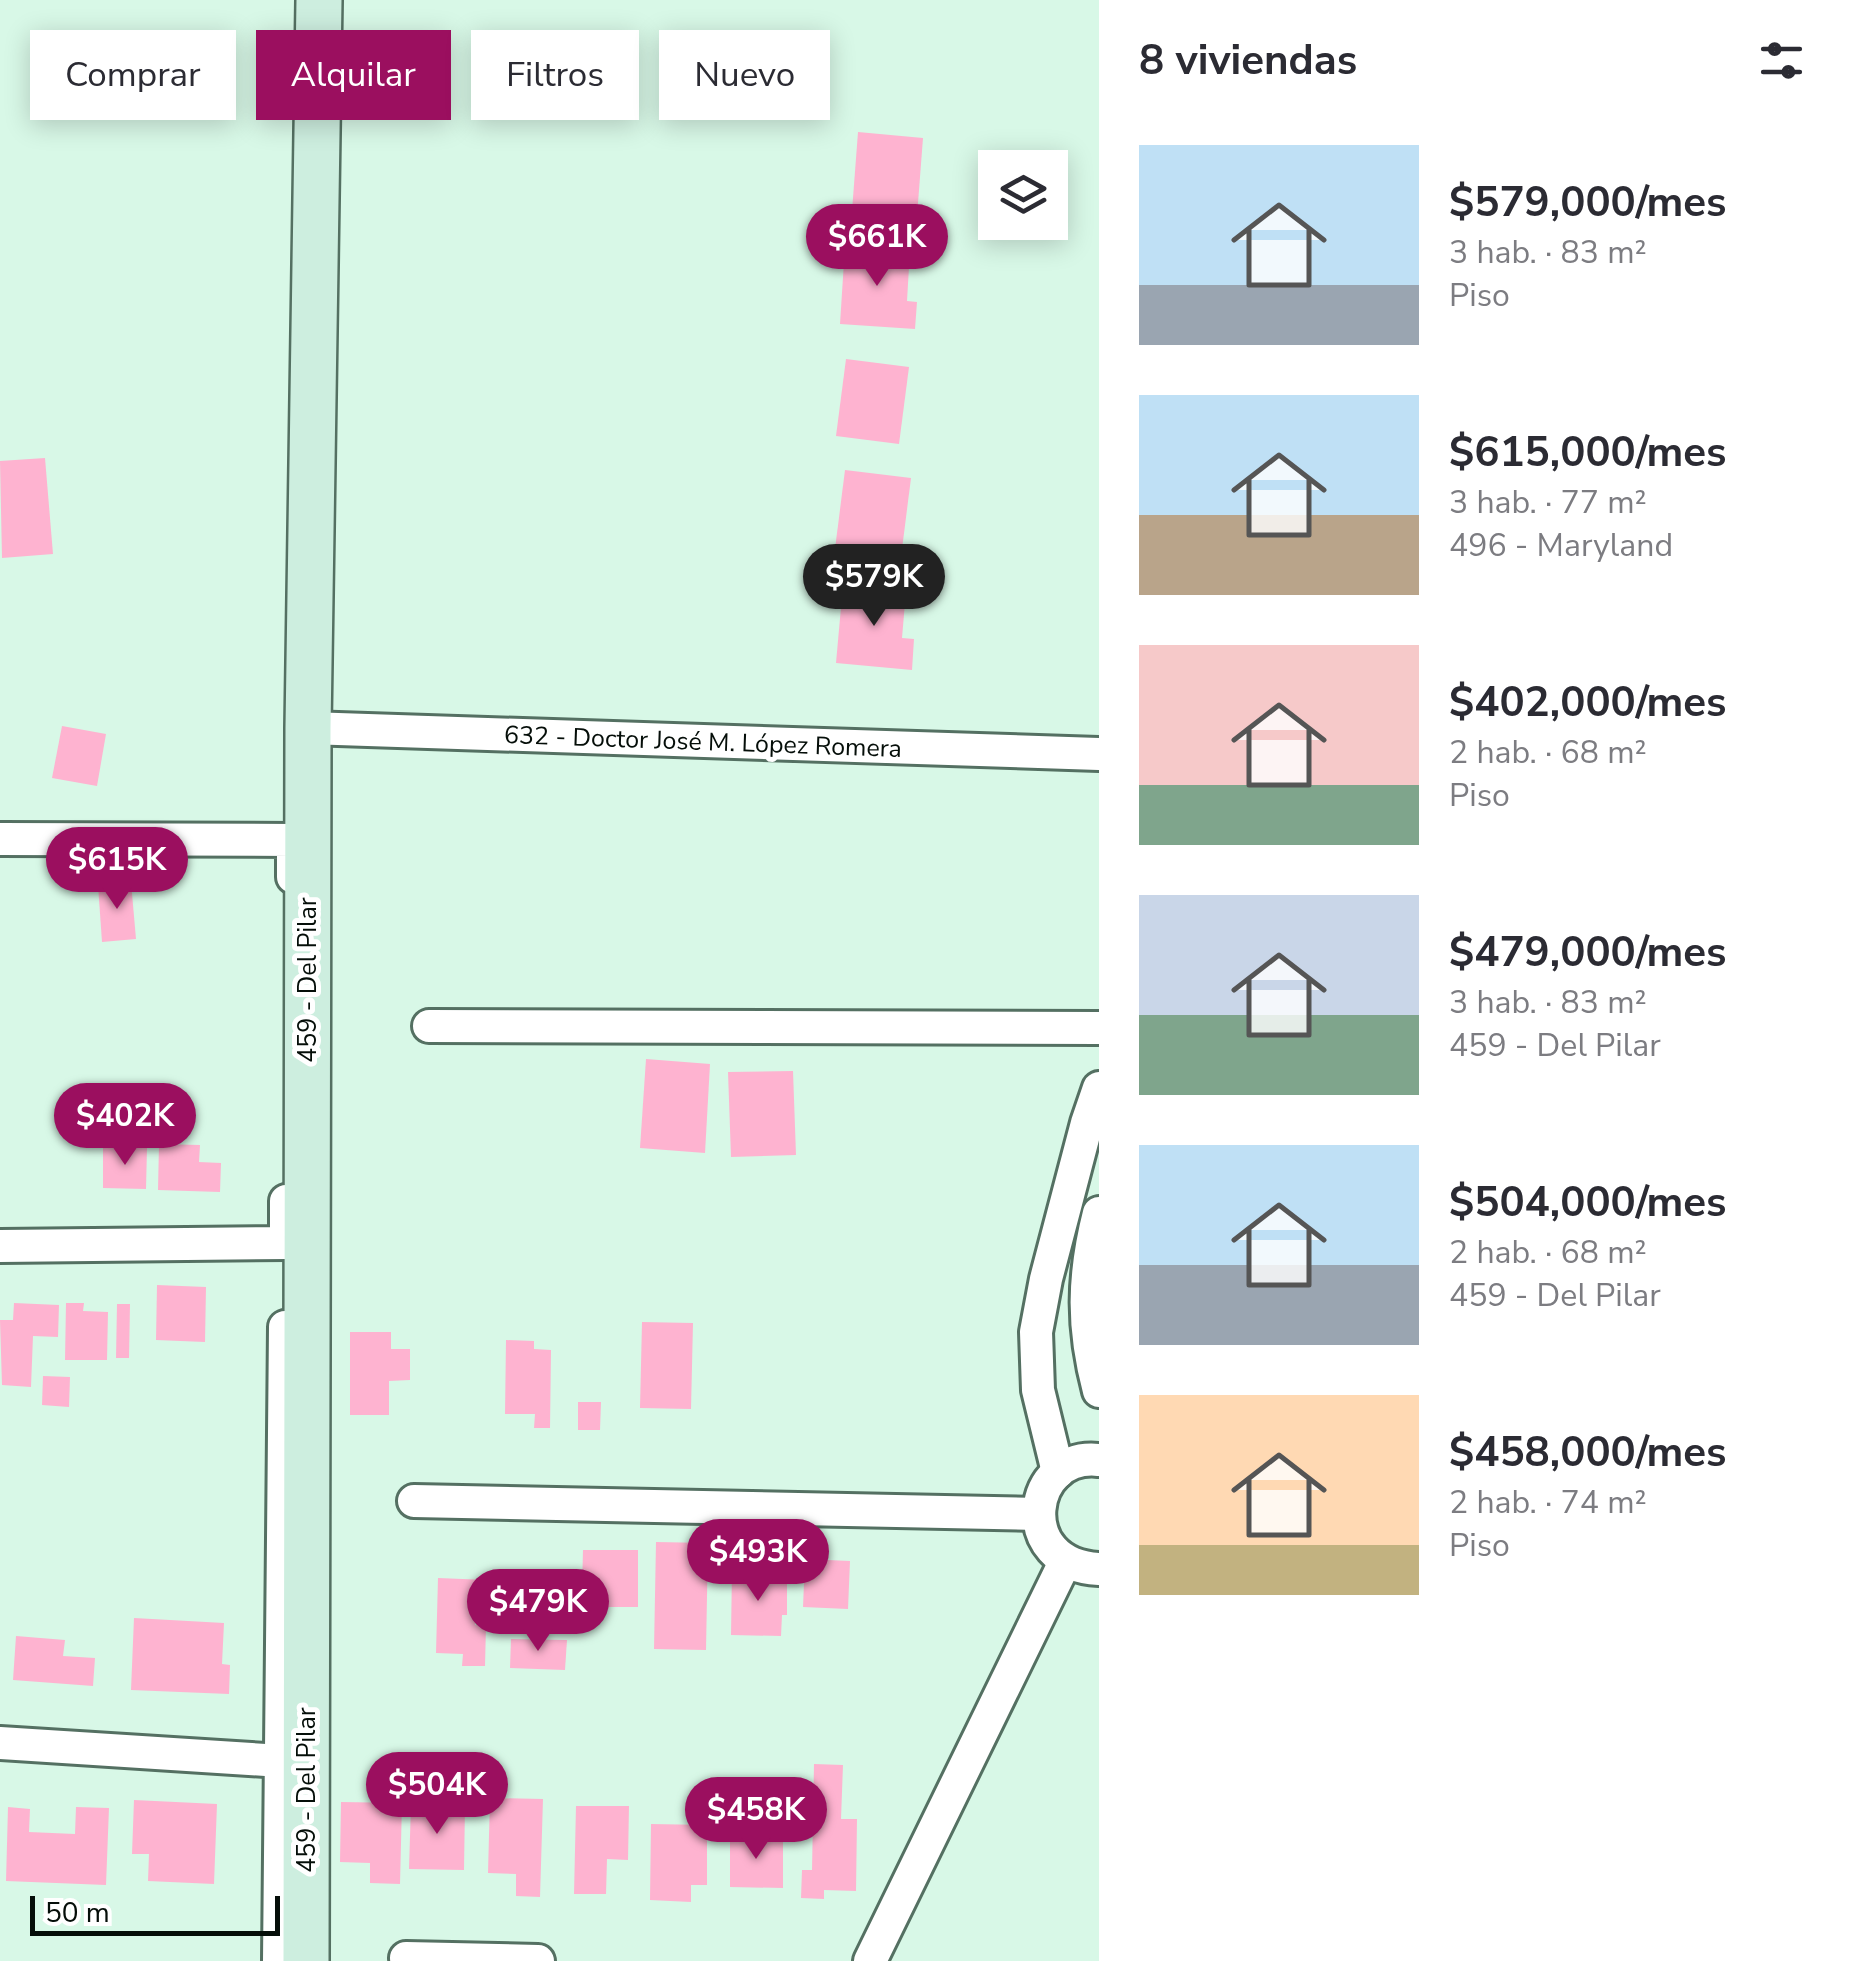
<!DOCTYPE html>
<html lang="es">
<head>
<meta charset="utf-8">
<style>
	:root { --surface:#fff; --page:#f2f2f3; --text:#2b2b33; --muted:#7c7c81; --accent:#9b0f5f }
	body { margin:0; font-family:"Nunito Sans",sans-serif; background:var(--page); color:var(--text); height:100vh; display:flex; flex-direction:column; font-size:38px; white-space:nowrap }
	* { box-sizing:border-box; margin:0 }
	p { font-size:32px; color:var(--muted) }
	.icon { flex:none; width:55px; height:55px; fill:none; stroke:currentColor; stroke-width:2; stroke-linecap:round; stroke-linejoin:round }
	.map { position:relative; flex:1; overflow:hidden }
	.side { display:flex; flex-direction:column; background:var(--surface); width:750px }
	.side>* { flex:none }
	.banner { position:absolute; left:30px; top:30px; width:918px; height:90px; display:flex; gap:20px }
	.tools { position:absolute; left:978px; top:150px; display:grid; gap:20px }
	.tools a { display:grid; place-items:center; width:90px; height:90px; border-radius:0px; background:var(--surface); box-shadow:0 5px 25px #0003; font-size:50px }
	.scale { position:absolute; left:30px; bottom:25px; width:250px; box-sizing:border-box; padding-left:10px; border:5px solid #050e09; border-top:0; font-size:28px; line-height:35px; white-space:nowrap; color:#050e09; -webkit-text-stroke:8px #fff; paint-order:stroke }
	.price { position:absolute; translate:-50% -85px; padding:0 22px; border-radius:35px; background:var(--accent); color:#fff; font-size:32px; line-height:65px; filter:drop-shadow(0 2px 5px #0008) }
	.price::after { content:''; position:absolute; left:50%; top:60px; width:30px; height:22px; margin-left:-15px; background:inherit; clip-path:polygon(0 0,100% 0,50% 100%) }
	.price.selected { background:#222; color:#fff }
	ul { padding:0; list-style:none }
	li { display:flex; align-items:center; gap:30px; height:250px; padding:0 40px }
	li span { display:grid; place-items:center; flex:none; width:280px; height:200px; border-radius:0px; color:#555 }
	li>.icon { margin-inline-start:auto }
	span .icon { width:120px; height:120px; fill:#fffc; stroke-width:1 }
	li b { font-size:42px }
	h2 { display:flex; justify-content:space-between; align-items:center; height:120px; padding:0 40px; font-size:42px }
	.pill { padding:0 35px; border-radius:0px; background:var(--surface); box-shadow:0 5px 25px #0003; font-size:35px; line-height:90px }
	.pill.selected { background:var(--accent); color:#fff }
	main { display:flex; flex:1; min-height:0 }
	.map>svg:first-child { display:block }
	.building { fill:#feb3d0 }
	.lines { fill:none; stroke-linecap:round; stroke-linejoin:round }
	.street-casing { stroke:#547062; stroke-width:38 }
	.secondary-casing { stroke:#547062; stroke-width:50 }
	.street { stroke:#fff; stroke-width:32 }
	.secondary { stroke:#cdeedf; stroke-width:45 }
	.labels { text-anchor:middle; stroke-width:10; stroke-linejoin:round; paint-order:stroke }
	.street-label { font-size:25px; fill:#050e09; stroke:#fff }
</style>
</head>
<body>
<main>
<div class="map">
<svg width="1099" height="1961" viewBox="0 0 1099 1961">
	<rect width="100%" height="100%" fill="#d8f8e7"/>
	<g class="building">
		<path d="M858 132 923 138 917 216 852 211Z"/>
		<path d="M845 246 910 250 907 301 917 302 915 329 840 324Z"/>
		<path d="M846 359 909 367 899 444 836 436Z"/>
		<path d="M45 458 53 554 2 558 0 461Z"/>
		<path d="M845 470 911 478 901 557 835 549Z"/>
		<path d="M843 585 906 591 902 638 914 639 912 670 836 663Z"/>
		<path d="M62 726 106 734 97 786 52 778Z"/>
		<path d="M131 882 136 939 102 942 98 885Z"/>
		<path d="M646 1059 710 1064 705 1153 640 1148Z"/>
		<path d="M793 1071 796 1155 731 1157 728 1072Z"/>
		<path d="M159 1144 200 1145 199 1162 221 1163 220 1192 158 1190Z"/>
		<path d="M103 1147 147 1148 146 1189 103 1188Z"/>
		<path d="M157 1285 206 1287 205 1342 156 1340Z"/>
		<path d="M14 1303 59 1305 58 1337 33 1336 31 1387 2 1385 0 1320H13Z"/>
		<path d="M66 1303H84L83 1311 108 1312 107 1360H65Z"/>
		<path d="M117 1304H130L129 1358H116Z"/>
		<path d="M642 1322 693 1323 691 1409 640 1408Z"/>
		<path d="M350 1332H391V1349H410V1380L389 1381V1415H350Z"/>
		<path d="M506 1340 534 1341V1349L551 1350 550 1428H534L535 1414H505Z"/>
		<path d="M43 1376 70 1377 69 1407 42 1405Z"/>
		<path d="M578 1402H601L600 1430H578Z"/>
		<path d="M656 1542 708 1543 706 1650 654 1649Z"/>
		<path d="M583 1550H638V1607H592V1587L582 1588Z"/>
		<path d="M805 1559 850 1561 848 1609 803 1607Z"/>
		<path d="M732 1569 752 1570V1575H787V1615H782L781 1636 731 1635Z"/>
		<path d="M438 1578 487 1580 486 1605 476 1604 475 1625 486 1626 485 1666H462L463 1654 436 1653Z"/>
		<path d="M134 1618 224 1623 222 1664 230 1665 229 1694 131 1690Z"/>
		<path d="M16 1636 65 1640 63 1656 95 1658 93 1686 13 1680Z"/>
		<path d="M511 1639 567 1640 565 1670 510 1668Z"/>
		<path d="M814 1764 843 1765 841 1819H857L856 1891 824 1890V1899L801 1898 802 1870H812Z"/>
		<path d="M490 1798 543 1799 540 1897 516 1896V1874L488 1873Z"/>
		<path d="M134 1800 217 1804 214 1884 148 1881 149 1854H132Z"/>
		<path d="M341 1802 402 1803 400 1884 370 1883V1863L340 1862Z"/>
		<path d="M411 1804 465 1805 464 1870 409 1869Z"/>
		<path d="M576 1806H629L628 1860 607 1859 606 1894H574Z"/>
		<path d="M8 1807 30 1809 29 1832 75 1834 76 1807 109 1808 106 1885 6 1881Z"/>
		<path d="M651 1824 707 1825V1885H691V1902L650 1900Z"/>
		<path d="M730 1835 783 1837V1888L730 1887Z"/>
	</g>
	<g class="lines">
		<defs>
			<g id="street">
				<path d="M308 728 1099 754"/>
				<path d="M0 839 293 840V877"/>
				<path d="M429 1026 1099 1028"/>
				<path d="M1099 1213C1083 1276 1082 1327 1099 1391"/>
				<path d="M0 1246 286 1243V1201"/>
				<path d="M1099 1460C1027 1452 1012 1565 1099 1569"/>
				<path d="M1058 1472 1038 1390 1036 1332 1046 1279 1087 1123 1099 1088"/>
				<path d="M414 1501 1038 1514"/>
				<path d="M0 1743 281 1761"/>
				<path d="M406 1958 538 1961"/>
				<path d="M279 1961 285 1327"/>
				<path d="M870 1961 1065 1562"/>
			</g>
			<path id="secondary" d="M306 1961 308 728 319 0"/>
		</defs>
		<use href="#street" class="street-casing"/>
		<use href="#secondary" class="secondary-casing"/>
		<use href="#street" class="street"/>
		<use href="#secondary" class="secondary"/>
	</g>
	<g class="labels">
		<g class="street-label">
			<text transform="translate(703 741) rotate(2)" y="9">632 - Doctor José M. López Romera</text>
			<text transform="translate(307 980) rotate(-90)" y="9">459 - Del Pilar</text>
			<text transform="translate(306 1790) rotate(-90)" y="9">459 - Del Pilar</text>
		</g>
	</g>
</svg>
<div class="tools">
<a><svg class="icon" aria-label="layers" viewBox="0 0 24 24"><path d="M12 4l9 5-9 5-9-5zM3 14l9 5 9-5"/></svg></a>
</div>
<div class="scale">50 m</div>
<b class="price" style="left:877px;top:289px">$661K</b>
<b class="price selected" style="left:874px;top:629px">$579K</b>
<b class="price" style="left:117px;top:912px">$615K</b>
<b class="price" style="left:125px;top:1168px">$402K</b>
<b class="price" style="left:758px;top:1604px">$493K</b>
<b class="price" style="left:538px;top:1654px">$479K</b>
<b class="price" style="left:437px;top:1837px">$504K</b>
<b class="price" style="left:756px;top:1862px">$458K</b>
<div class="banner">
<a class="pill">Comprar</a>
<a class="pill selected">Alquilar</a>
<a class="pill">Filtros</a>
<a class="pill">Nuevo</a>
</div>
</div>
<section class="side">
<h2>8 viviendas<svg class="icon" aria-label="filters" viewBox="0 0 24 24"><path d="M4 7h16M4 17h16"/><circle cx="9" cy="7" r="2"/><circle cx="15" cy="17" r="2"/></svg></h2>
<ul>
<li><span style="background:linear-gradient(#bfe0f5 70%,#9aa5b1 0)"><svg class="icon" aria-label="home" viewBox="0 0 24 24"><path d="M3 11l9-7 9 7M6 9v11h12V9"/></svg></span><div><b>$579,000/mes</b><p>3 hab. · 83 m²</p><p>Piso</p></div></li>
<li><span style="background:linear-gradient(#bfe0f5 60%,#b9a48a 0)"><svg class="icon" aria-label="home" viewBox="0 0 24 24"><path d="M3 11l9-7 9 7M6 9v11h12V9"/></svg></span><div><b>$615,000/mes</b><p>3 hab. · 77 m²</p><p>496 - Maryland</p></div></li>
<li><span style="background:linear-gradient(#f6c9c9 70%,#7fa58c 0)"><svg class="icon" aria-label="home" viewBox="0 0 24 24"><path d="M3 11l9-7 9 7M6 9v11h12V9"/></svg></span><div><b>$402,000/mes</b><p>2 hab. · 68 m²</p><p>Piso</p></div></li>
<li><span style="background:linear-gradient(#c9d6e8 60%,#7fa58c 0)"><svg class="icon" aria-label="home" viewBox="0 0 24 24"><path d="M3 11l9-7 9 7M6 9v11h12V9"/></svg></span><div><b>$479,000/mes</b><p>3 hab. · 83 m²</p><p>459 - Del Pilar</p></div></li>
<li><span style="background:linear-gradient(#bfe0f5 60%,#9aa5b1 0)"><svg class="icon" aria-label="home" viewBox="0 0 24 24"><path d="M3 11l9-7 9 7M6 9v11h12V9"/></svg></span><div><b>$504,000/mes</b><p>2 hab. · 68 m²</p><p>459 - Del Pilar</p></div></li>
<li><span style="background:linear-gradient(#ffd9b3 75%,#c2b280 0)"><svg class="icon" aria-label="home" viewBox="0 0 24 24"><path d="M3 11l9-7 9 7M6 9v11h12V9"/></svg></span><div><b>$458,000/mes</b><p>2 hab. · 74 m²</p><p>Piso</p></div></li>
</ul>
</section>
</main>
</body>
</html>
